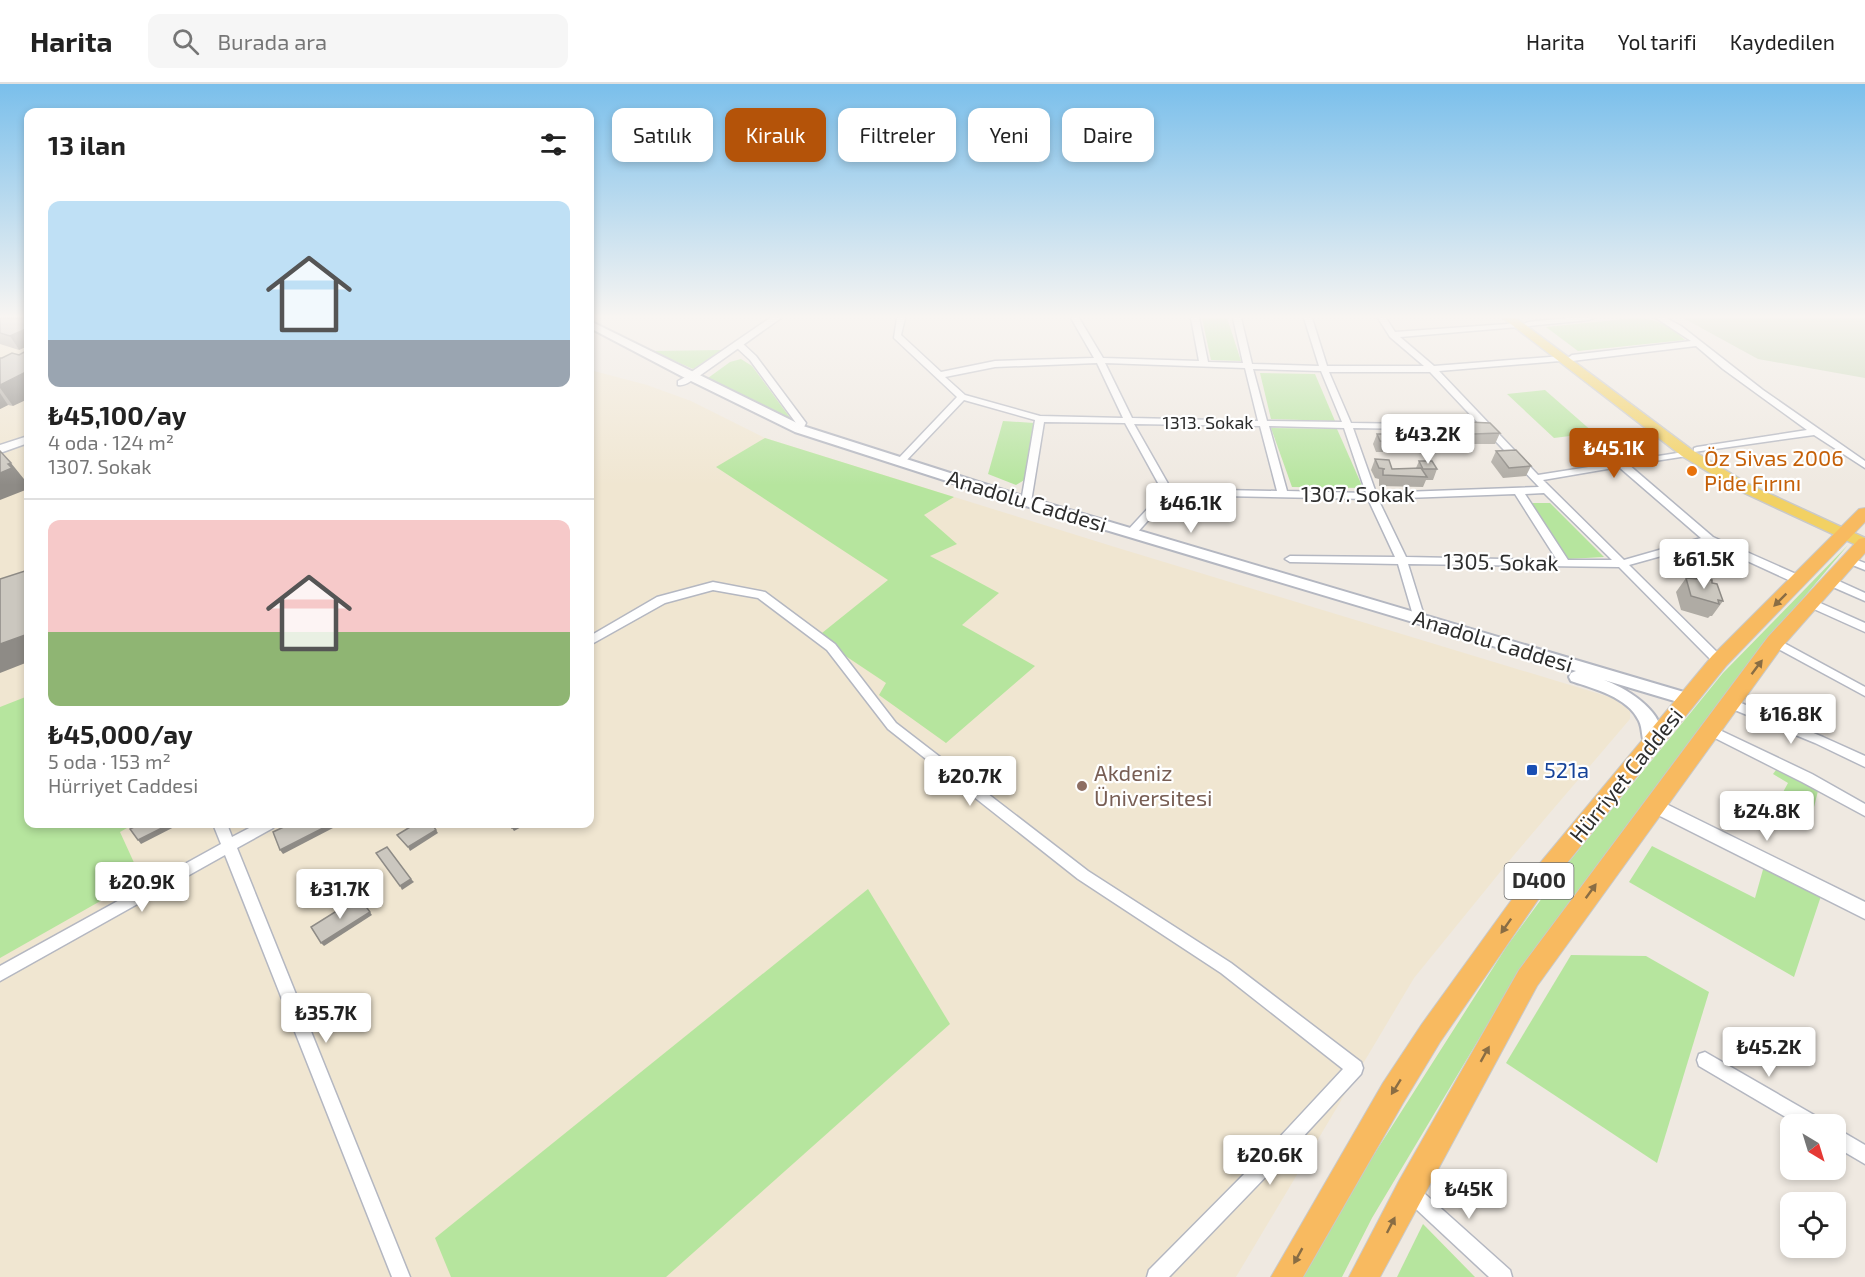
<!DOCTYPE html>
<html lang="tr">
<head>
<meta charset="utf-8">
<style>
	:root { --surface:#fff; --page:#f6f6f6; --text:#222; --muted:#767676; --line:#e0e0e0; --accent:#b45309 }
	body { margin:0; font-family:"Exo 2",sans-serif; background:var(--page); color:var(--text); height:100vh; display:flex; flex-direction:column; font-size:22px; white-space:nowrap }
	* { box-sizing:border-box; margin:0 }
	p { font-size:20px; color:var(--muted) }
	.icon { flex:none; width:33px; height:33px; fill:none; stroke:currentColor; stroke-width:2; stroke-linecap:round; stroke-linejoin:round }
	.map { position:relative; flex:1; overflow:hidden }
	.details { position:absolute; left:24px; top:24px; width:570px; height:720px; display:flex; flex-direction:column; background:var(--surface); border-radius:12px; box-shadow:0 3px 9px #0003 }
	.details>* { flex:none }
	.hud { position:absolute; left:612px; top:24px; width:570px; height:54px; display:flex; gap:12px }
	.needle { width:39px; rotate:142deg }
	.controls { position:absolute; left:1780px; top:1030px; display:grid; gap:12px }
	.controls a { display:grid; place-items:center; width:66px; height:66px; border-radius:12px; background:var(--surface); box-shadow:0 3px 9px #0003; font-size:30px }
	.price { position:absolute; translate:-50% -51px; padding:0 14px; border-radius:6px; background:#fff; color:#222; font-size:20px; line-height:39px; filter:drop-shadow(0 2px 3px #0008) }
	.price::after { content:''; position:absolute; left:50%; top:36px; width:18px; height:14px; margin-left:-9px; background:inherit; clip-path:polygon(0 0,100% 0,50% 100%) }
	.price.current { background:var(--accent); color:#fff }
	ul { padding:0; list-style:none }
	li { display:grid; align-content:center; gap:12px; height:318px; padding:0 24px }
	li+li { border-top:2px solid var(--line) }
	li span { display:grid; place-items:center; height:186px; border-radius:12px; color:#555 }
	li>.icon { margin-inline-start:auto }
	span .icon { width:108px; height:108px; fill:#fffc; stroke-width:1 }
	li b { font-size:26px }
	h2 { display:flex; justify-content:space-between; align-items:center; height:72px; padding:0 24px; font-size:26px }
	.pill { padding:0 21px; border-radius:12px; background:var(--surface); box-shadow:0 3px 9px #0003; font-size:21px; line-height:54px }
	.pill.current { background:var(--accent); color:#fff }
	header { display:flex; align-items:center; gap:36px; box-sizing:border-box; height:84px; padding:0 30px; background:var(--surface); border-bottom:2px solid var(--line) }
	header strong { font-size:28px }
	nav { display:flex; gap:33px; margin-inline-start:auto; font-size:21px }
	.search { width:420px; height:54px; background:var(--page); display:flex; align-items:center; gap:15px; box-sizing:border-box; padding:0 21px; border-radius:12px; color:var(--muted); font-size:22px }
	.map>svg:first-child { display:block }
	.education { fill:#f0e6d1 }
	.green { fill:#b6e59e }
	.cemetery { fill:#c8d9b8 }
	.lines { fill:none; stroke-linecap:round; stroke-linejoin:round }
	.minor-casing { stroke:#b4b7c1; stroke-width:3 }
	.tertiary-casing { stroke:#b4b7c1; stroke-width:3 }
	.secondary-casing { stroke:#b4b7c1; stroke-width:4 }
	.primary-casing { stroke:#c9c9c9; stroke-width:3 }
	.trunk-casing { stroke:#c9c9c9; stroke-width:2 }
	.minor { fill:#fff; fill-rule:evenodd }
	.tertiary { fill:#fff; fill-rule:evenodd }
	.secondary { fill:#fff; fill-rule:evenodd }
	.primary { fill:#f2d163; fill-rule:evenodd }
	.trunk { fill:#f8ba60; fill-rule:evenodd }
	.wall { fill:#afaba4 }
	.shaded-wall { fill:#8e8b86 }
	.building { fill:#cbc7bf; stroke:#8e8b86; stroke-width:1.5 }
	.oneway { fill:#896d44 }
	.food-dot { fill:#e8710a; stroke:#fff; stroke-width:2 }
	.transit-dot { fill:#1a4fb4; stroke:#fff; stroke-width:2 }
	.education-dot { fill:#8d6e63; stroke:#fff; stroke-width:2 }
	.labels { text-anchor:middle; stroke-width:4.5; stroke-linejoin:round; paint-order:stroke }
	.far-street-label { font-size:18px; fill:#2e2e2e; stroke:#fff }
	.shield { fill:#fff; stroke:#6d6d6d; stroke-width:1.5 }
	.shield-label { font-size:21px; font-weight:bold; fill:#2e2e2e }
	.food-label { font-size:22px; fill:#c56008; stroke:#fff; text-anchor:start }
	.street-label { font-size:22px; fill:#2e2e2e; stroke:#fff }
	.transit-label { font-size:22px; fill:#164399; stroke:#fff; text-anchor:start }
	.education-label { font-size:22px; fill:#785e54; stroke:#fff; text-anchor:start }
</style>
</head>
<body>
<header>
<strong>Harita</strong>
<div class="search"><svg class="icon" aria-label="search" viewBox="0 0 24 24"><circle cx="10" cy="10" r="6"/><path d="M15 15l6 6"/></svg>Burada ara</div>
<nav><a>Harita</a><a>Yol tarifi</a><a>Kaydedilen</a></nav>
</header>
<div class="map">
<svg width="1865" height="1193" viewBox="0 0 1865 1193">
	<rect width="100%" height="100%" fill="#efe9e1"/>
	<path class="education" d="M0 234H28V740H590V286L647 301 691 317 765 354 1118 464 1613 614 1630 627V635L1514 771 1414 894 1236 1193H0Z"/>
	<g class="green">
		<path d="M1202 234H1227L1241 277 1211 276Z"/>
		<path d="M1635 234C1656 234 1670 242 1685 256L1578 267 1546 243Z"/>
		<path d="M722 266 693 285 652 267Z"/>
		<path d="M741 275 752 282 791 335 708 294 730 278Z"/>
		<path d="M1260 289 1315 290 1335 337 1271 335Z"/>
		<path d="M1545 306 1594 349 1554 354 1507 310Z"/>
		<path d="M1003 337 1034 339 1026 395 1016 401 988 390Z"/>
		<path d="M1271 344 1337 345 1363 404 1292 403Z"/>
		<path d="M765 354 954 413 924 431 957 460 930 472 999 509 962 541 1035 582 946 659 879 611 886 599 817 553 888 496 716 383Z"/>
		<path d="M1528 419H1550L1604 473 1568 475Z"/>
		<path d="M1848 461 1772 551 1507 908 1372 1134 1342 1193H1301L1350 1108 1507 862 1564 784 1723 589Z"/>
		<path d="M28 612V740H134L120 748 141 794 0 874V623Z"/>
		<path d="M1779 682 1819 703 1813 727 1782 710 1788 699 1773 690Z"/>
		<path d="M1652 762 1755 814 1764 782 1821 812 1794 893 1629 798Z"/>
		<path d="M868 805 950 940 666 1193H451L435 1154Z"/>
		<path d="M1571 871 1646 872 1709 908 1657 1079 1506 979Z"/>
		<path d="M1423 1140 1475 1193H1397Z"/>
	</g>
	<path class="cemetery" d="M1683 234H1865V294L1758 275Z"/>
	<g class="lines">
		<defs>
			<g id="minor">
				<path d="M897 234H905L901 251 941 288 995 277 1094 274 1071 234H1079L1103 274 1199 277 1191 234H1199L1208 278 1243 279 1233 234H1241L1252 280 1319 282 1304 234H1312L1327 282H1424L1390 253 1378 234H1386L1395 248 1521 239 1522 241 1518 243 1400 253 1434 282 1563 272V276L1560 277 1439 287 1538 391 1690 367V371L1687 372 1629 381 1713 453 1803 493 1804 496 1799 500 1795 499 1708 459 1629 481 1723 574 1725 577 1719 581 1715 580 1619 483 1408 480 1425 535 1423 538H1415L1398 480 1290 478 1285 475 1290 472 1395 473 1368 415 1171 411 1135 451H1127L1126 449 1127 447 1163 408 1125 339 1044 338 1031 418 1026 421 1021 418 1035 336 964 316 903 380H897V376L957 313 894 254ZM1097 279 1123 334 1040 332 965 311 945 293 995 283ZM1105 279 1245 284 1258 337 1132 334ZM1253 285 1321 287 1342 338 1267 337ZM1329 288H1430L1480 341 1351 339ZM1134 340 1260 342 1277 407 1171 405ZM1269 342 1344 344 1366 409 1287 407ZM1353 344 1485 346 1539 403 1376 409ZM1619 383 1701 454 1624 476 1543 396ZM1544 409 1612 476H1568L1525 410ZM1515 410 1557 476 1406 473 1378 415Z"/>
				<path d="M1567 234H1593L1589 236 1528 242 1524 240 1528 238Z"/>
				<path d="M1656 234H1666L1681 242 1763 306 1865 377V384L1814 351 1694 368V364L1697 363 1807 346 1723 285 1696 262 1572 277 1568 274 1572 271 1691 257Z"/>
				<path d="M735 258H741L756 272 806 339 802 347H796L794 345 796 339 750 276 735 262Z"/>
				<path d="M691 290 695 293C691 298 684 302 678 301V297Z"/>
				<path d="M1849 473 1865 479V486L1845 478 1844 476Z"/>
				<path d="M1830 493 1865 509V517L1826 500 1825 497 1826 494Z"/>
				<path d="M713 498 765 508 835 560 896 639 1088 787 1231 879 1361 978 1363 984 1361 990 1277 1081 1169 1193H1147L1149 1186 1265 1069 1343 985 1221 889 1078 795 888 645 827 566 758 514 713 506 665 519 590 561V552L657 513Z"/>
				<path d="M1809 514 1865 539V548L1805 521 1803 518Z"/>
				<path d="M1775 554 1865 603V612L1771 561 1769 558 1771 555Z"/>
				<path d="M1729 614 1823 653 1865 672V683L1815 659 1725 622 1723 619 1725 616Z"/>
				<path d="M1709 641 1812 690 1865 720V732L1802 698 1705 649 1703 646 1705 643Z"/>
				<path d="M213 740H227L232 753 257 740H275L273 744 237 764 410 1193H392L225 771 0 897V882L221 760Z"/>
				<path d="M1705 968 1821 1035 1824 1041H1799L1699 982 1697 976 1699 970Z"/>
				<path d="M1836 1044 1865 1061V1080L1836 1063Z"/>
				<path d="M1409 1098 1415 1101 1510 1186 1512 1193H1489L1403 1113 1400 1107 1403 1101Z"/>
			</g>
			<g id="tertiary">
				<path d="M770 234H781L695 295H687V291Z"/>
				<path d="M28 352V359L0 369V361Z"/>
				<path d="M1654 714 1865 818V835L1648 726 1646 721 1648 716Z"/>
			</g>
			<path id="secondary" d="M590 237 803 342 1019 411 1694 611 1696 615 1694 619 1688 621 1604 596C1627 604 1675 633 1658 664L1652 666 1646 664C1641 655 1643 645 1639 637 1628 613 1594 605 1571 597L1569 593 1571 589 1576 587 1009 417 795 348 687 295 590 244Z"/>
			<path id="primary" d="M1503 234H1516L1692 366 1748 400 1865 454V465L1738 406 1682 372Z"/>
			<g id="trunk">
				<path d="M1865 424V438L1726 582 1542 810 1440 958 1403 1019 1303 1193H1271L1383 999 1422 940 1526 796 1712 572 1859 425Z"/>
				<path d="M1865 454V469L1782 563 1537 902 1380 1193H1349L1399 1097 1519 886 1768 553 1859 455Z"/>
			</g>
		</defs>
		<use href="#minor" class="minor-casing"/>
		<use href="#tertiary" class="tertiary-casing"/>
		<use href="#secondary" class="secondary-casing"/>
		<use href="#primary" class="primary-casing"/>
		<use href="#trunk" class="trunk-casing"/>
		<use href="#minor" class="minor"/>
		<use href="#tertiary" class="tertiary"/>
		<use href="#secondary" class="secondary"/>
		<use href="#primary" class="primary"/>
		<use href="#trunk" class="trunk"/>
	</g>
	<g class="wall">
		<path d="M0 234 19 266 0 260Z"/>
		<path d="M19 271 13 322 8 321 0 325V274Z"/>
		<path d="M1468 338 1500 349 1495 360H1469L1463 349Z"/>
		<path d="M1377 350 1393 358 1389 368H1376L1373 360Z"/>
		<path d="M1409 354 1436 360 1431 370 1405 368V364Z"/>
		<path d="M1496 367 1531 382 1526 392 1503 394 1491 378Z"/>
		<path d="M1375 375 1392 385 1416 384 1419 377 1437 385 1433 396H1426L1423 403 1379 402V395L1375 394 1371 386Z"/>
		<path d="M1686 494 1712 499 1723 517 1712 532H1710L1708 534 1681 526 1676 508Z"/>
	</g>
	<g class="shaded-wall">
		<path d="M28 244V262L19 266 10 252Z"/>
		<path d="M28 287V315L13 322 0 304V301Z"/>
		<path d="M0 309 8 321 0 325Z"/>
		<path d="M11 379 28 400 25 401 28 405 0 416V389L8 380Z"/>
		<path d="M28 550V578L0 589V560Z"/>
		<path d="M170 740H180L141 760 138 756Z"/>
		<path d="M331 740 333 744 283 770 280 766Z"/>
		<path d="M519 740H527L514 747 512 744Z"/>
		<path d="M436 746 438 749 410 767 408 763Z"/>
		<path d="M411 795 414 798 402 806 400 802Z"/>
		<path d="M359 813 372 831 324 862 321 859Z"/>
	</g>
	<g class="building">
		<path d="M0 234H28V244L10 252 0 249Z"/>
		<path d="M28 266V287L0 301V274H2L12 269 19 271Z"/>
		<path d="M1468 338 1490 339 1500 349 1473 350Z"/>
		<path d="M1377 350H1389L1393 358 1380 357Z"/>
		<path d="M1433 351 1436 360 1409 357V354Z"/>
		<path d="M1516 366 1531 382 1509 384 1496 367Z"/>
		<path d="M0 367 11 379 8 380 12 384 0 389Z"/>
		<path d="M1375 375 1389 376 1392 385 1421 384 1427 393 1383 391V385H1385L1379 384Z"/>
		<path d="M1419 377H1432L1437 385H1423Z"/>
		<path d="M28 486V550L0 560V495Z"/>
		<path d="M1686 494 1712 496V499L1717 500 1723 517 1718 516 1719 520 1691 512Z"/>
		<path d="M140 740H170L138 756 130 745Z"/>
		<path d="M290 740H331L280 766 273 748Z"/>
		<path d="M415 740H432L436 746 408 763 397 751Z"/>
		<path d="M508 740H519L512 744Z"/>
		<path d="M387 763 411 795 400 802 376 769Z"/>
		<path d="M359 813 370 828 321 859 311 843Z"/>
	</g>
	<defs><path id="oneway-solid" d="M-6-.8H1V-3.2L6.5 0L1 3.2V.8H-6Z" transform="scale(1.5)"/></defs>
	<g class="oneway">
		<use href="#oneway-solid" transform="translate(1780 516) rotate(135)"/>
		<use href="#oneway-solid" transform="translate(1757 583) rotate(-53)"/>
		<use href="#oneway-solid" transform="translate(1591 807) rotate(-54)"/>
		<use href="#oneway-solid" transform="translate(1506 842) rotate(125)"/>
		<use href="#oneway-solid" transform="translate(1485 970) rotate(-61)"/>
		<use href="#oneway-solid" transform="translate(1396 1003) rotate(122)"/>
		<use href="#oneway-solid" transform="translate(1391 1141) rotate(-63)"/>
		<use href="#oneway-solid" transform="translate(1298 1172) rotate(119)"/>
	</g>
	<linearGradient id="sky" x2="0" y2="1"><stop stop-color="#7abfeb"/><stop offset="0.58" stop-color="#f8f5f2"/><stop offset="1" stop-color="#f8f5f2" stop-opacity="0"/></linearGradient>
	<rect width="1865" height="401" fill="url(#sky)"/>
	<circle class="food-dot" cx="1692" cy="387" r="6"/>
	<rect class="transit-dot" x="1526" y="680" width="12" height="12" rx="3"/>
	<circle class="education-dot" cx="1082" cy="702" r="6"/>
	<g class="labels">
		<g class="far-street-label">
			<text x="1208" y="345">1313. Sokak</text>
		</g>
		<rect class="shield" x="1504.5" y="779" width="69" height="36" rx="4.5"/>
		<g class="shield-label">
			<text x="1539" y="804">D400</text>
		</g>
		<g class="food-label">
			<text x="1704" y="382">Öz Sivas 2006<tspan x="1704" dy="25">Pide Fırını</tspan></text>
		</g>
		<g class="street-label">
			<text x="1358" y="418">1307. Sokak</text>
			<text transform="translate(1027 417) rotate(17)" y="8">Anadolu Caddesi</text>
			<text transform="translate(1501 478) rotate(1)" y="8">1305. Sokak</text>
			<text transform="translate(1493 557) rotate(17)" y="8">Anadolu Caddesi</text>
			<text transform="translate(1626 691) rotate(-51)" y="8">Hürriyet Caddesi</text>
		</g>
		<g class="transit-label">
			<text x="1544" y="694">521a</text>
		</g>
		<g class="education-label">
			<text x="1094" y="697">Akdeniz<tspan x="1094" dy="25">Üniversitesi</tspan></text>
		</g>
	</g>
</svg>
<div class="controls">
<a><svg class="needle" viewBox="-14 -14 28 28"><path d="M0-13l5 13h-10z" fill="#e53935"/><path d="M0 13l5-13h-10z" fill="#767676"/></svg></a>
<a><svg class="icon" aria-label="locate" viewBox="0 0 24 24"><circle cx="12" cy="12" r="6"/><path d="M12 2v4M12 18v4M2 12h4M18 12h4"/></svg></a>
</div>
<b class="price" style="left:1428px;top:381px">₺43.2K</b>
<b class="price current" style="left:1614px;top:395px">₺45.1K</b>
<b class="price" style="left:1191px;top:450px">₺46.1K</b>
<b class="price" style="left:1704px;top:506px">₺61.5K</b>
<b class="price" style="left:1791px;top:661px">₺16.8K</b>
<b class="price" style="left:970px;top:723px">₺20.7K</b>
<b class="price" style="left:1767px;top:758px">₺24.8K</b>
<b class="price" style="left:142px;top:829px">₺20.9K</b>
<b class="price" style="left:340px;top:836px">₺31.7K</b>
<b class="price" style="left:326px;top:960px">₺35.7K</b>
<b class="price" style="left:1769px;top:994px">₺45.2K</b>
<b class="price" style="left:1270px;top:1102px">₺20.6K</b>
<b class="price" style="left:1469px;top:1136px">₺45K</b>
<div class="hud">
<a class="pill">Satılık</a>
<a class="pill current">Kiralık</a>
<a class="pill">Filtreler</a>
<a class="pill">Yeni</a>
<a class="pill">Daire</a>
</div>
<section class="details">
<h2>13 ilan<svg class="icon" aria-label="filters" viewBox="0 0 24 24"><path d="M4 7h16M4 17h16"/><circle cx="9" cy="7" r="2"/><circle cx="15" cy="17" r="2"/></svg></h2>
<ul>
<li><span style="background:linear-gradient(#bfe0f5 75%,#9aa5b1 0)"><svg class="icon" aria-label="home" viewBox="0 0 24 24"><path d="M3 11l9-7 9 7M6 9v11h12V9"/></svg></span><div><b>₺45,100/ay</b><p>4 oda · 124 m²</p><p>1307. Sokak</p></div></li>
<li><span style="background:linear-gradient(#f6c9c9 60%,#8fb573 0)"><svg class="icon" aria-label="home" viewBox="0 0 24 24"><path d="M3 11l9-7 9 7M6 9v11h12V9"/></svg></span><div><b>₺45,000/ay</b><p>5 oda · 153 m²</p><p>Hürriyet Caddesi</p></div></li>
</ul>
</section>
</div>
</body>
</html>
